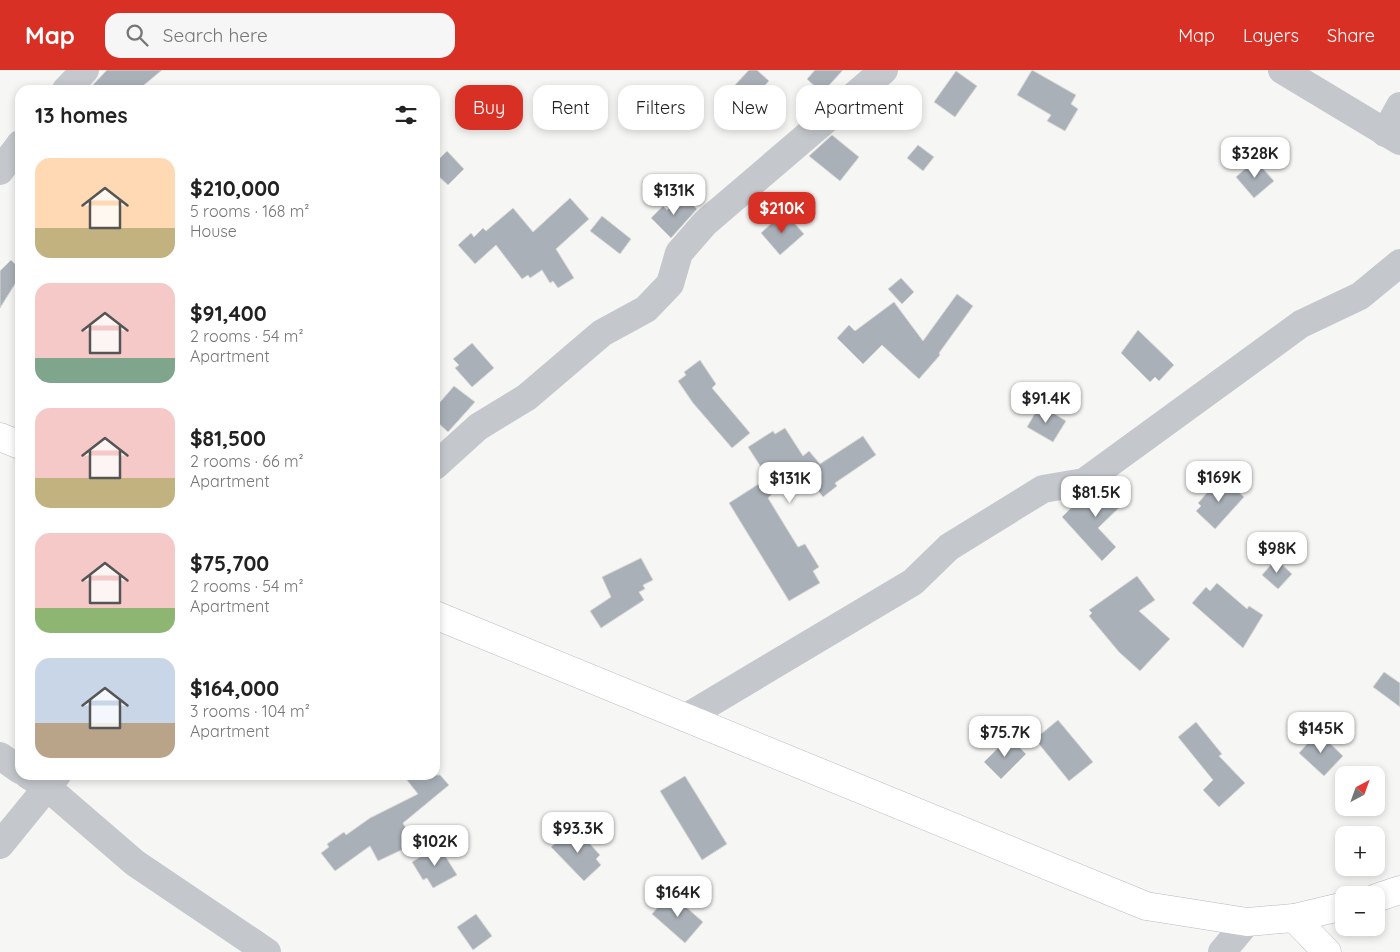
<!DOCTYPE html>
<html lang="en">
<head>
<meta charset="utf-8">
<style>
	:root { --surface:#fff; --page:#f6f6f6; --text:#222; --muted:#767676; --accent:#d93025 }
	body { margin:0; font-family:Quicksand,sans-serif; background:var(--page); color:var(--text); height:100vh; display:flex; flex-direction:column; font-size:19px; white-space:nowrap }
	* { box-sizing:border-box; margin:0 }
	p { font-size:16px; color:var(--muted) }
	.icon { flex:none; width:28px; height:28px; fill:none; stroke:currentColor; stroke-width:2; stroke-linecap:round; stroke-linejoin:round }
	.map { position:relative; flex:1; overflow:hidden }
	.side { position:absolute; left:15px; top:15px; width:425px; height:695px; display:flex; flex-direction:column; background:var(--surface); border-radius:15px; box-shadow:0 2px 8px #0003 }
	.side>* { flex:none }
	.banner { position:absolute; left:455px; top:15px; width:475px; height:45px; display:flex; gap:10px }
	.needle { width:32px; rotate:41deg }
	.tools { position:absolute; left:1335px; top:696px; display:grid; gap:10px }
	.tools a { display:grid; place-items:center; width:50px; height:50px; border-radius:10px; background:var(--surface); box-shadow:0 2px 8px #0003; font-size:25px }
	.price { position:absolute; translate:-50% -42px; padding:0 11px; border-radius:10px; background:#fff; color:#222; font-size:16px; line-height:32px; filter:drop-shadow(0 1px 2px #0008) }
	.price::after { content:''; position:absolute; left:50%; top:30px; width:15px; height:11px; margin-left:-8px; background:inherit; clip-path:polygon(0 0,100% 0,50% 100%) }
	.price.on { background:var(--accent); color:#fff }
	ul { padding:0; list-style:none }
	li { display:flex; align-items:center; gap:15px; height:125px; padding:0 20px }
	li span { display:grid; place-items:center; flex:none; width:140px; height:100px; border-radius:15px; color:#555 }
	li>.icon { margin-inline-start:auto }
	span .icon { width:60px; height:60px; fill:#fffc; stroke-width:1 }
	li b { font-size:21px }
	h2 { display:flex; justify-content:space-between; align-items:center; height:60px; padding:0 20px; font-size:21px }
	.chip { padding:0 18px; border-radius:15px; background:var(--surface); box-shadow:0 2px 8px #0003; font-size:18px; line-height:45px }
	.chip.on { background:var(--accent); color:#fff }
	header { display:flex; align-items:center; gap:30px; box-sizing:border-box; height:70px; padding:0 25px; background:var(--accent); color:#fff }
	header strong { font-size:24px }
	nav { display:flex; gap:28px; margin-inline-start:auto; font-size:18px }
	.search { width:350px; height:45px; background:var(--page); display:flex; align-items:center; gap:12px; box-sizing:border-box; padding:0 18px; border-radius:15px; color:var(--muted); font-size:19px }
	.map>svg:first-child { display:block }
	.building { fill:#aab0b8; stroke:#d8d8d6 }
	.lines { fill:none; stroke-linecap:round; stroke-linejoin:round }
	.secondary-casing { stroke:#b6bac0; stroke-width:29 }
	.street { stroke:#c4c7cb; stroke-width:28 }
	.secondary { stroke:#fff; stroke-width:28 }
</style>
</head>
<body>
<header>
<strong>Map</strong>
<div class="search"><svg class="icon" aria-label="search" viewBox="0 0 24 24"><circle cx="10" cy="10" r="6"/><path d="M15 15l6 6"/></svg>Search here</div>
<nav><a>Map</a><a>Layers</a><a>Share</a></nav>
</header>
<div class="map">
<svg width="1400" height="882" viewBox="0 0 1400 882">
	<rect width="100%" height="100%" fill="#f6f7f4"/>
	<g class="building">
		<path d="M107 0H162L138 20H88Z"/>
		<path d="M749 0H757L769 11 751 31 734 16Z"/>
		<path d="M815 0H843L822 23 807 9Z"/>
		<path d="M1032 0 1076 25 1071 34 1078 39 1065 61 1047 51 1051 45 1017 25Z"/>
		<path d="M956 1 977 16 955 47 934 32Z"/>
		<path d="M832 65 859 87 840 111 809 86Z"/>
		<path d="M918 75 934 87 923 101 907 88Z"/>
		<path d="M447 81 464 99 448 115 435 103V93Z"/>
		<path d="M1255 90 1274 111 1254 128 1236 107Z"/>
		<path d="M682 125 697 139 671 168 651 148 663 136 667 140Z"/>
		<path d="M570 128 589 149 556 179 574 208 558 218 553 211 550 213 542 200 530 208 528 205 522 209 496 175 475 194 458 175 471 163 474 167 483 158 486 161 513 138 533 162Z"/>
		<path d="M787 145 804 164 780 185 761 163 774 151 777 154Z"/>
		<path d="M602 146 631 169 620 184 590 161Z"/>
		<path d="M11 190 20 199V206L0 238V201Z"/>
		<path d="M901 208 914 222 902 234 888 219Z"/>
		<path d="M957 224 973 236 939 283 940 285 919 309 882 275 863 294 837 268 849 255 855 261 894 232 923 271Z"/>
		<path d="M1138 260 1174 295 1159 311 1155 307 1150 312 1121 283Z"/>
		<path d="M472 273 494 298 472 317 455 298 459 295 453 289Z"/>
		<path d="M700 290 716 314 712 318 750 363 732 378 693 333 678 311 686 305 684 302Z"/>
		<path d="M454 316 475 332 448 362 435 350V338Z"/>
		<path d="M1040 335 1066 351 1053 372 1027 357Z"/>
		<path d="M785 358 803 386 809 381 820 394 863 366 876 385 835 413 837 416 823 427 813 414 809 417 795 399 768 428 798 477 805 474 819 497 813 501 820 513 789 531 729 433 768 408 748 377 773 361 775 364Z"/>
		<path d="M1225 410 1244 427 1215 459 1196 441 1201 436 1198 433 1216 413 1219 416Z"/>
		<path d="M1111 412 1128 429 1098 458 1116 477 1102 491 1062 447 1075 434 1078 436 1087 427 1098 422Z"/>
		<path d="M641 488 653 510 643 515 645 519 639 522 644 530 601 558 590 541 611 527 602 507Z"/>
		<path d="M1276 489 1292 504 1278 519 1262 505Z"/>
		<path d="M1137 506 1155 530 1139 541 1170 569 1140 601 1119 582 1089 546 1092 543 1089 540Z"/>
		<path d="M1217 513 1247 539 1249 536 1263 545 1243 578 1192 533 1206 517 1210 521Z"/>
		<path d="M1384 602 1400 613V637L1373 617Z"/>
		<path d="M1058 650 1093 692 1069 711 1035 669Z"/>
		<path d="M1196 652 1222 684 1219 686 1245 713 1219 737 1203 720 1213 710 1178 667Z"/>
		<path d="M1318 662 1343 686 1324 706 1299 683Z"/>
		<path d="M1009 667 1026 684 1001 709 984 692Z"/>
		<path d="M403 705H440L449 715 403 753 414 774 378 791 370 776 335 801 321 783 329 777 327 774 344 762 346 765 370 748 418 724Z"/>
		<path d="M685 706 727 774 702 790 660 721Z"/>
		<path d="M569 761 574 766 578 761 600 785 596 789 601 795 584 811 551 777Z"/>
		<path d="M439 776 457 805 433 818 427 808 423 810 412 792Z"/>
		<path d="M670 823 703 852 685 873 652 844Z"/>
		<path d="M476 844 492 866 473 880 457 857Z"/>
	</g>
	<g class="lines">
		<defs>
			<g id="secondary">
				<path d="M0 367 20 375"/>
				<path d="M435 545 1146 836 1247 852 1294 848 1344 836"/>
				<path d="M1376 828 1400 820"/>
				<path d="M1294 848 1327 882"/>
			</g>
		</defs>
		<use href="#secondary" class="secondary-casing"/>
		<g class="street">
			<path d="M1282 0 1400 71"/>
			<path d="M66 20 85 0"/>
			<path d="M1385 63 1400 36"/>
			<path d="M0 101 20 74"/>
			<path d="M435 396 478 357 527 327 602 263 646 239 670 214 679 183 705 153 884 0"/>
			<path d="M685 648 913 512 949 477 1043 419 1084 412 1301 254 1360 226 1400 193"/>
			<path d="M0 686 20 700"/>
			<path d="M28 705 48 718 135 793 267 882"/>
			<path d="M0 775 57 705"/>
			<path d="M1222 882 1247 852"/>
		</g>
		<use href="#secondary" class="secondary"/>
	</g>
</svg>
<div class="tools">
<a><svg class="needle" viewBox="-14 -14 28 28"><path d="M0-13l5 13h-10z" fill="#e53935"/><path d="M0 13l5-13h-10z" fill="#767676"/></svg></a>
<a>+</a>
<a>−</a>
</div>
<b class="price" style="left:1255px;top:109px">$328K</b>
<b class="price" style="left:674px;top:146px">$131K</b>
<b class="price on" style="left:782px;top:164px">$210K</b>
<b class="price" style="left:1046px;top:354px">$91.4K</b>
<b class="price" style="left:1219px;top:433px">$169K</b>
<b class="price" style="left:790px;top:434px">$131K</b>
<b class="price" style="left:1096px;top:448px">$81.5K</b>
<b class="price" style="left:1277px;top:504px">$98K</b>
<b class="price" style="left:1321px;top:684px">$145K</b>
<b class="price" style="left:1005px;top:688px">$75.7K</b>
<b class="price" style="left:578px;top:784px">$93.3K</b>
<b class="price" style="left:435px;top:797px">$102K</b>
<b class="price" style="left:678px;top:848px">$164K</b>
<div class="banner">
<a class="chip on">Buy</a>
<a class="chip">Rent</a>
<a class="chip">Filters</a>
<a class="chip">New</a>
<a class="chip">Apartment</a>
</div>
<section class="side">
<h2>13 homes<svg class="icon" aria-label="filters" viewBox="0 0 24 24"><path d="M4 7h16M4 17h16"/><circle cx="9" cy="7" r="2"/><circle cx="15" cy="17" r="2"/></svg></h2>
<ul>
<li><span style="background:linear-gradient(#ffd9b3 70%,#c2b280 0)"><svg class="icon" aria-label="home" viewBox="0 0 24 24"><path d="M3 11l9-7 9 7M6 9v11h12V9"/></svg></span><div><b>$210,000</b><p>5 rooms · 168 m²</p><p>House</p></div></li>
<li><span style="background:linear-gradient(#f6c9c9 75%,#7fa58c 0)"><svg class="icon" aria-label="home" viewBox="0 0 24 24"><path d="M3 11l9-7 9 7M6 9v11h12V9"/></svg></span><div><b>$91,400</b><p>2 rooms · 54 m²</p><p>Apartment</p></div></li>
<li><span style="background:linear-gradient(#f6c9c9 70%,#c2b280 0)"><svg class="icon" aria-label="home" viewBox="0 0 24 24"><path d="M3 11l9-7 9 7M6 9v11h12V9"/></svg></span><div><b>$81,500</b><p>2 rooms · 66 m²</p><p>Apartment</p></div></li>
<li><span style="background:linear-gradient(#f6c9c9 75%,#8fb573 0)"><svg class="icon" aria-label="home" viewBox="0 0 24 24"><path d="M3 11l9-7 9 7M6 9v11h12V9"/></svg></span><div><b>$75,700</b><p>2 rooms · 54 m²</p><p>Apartment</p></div></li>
<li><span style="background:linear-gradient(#c9d6e8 65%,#b9a48a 0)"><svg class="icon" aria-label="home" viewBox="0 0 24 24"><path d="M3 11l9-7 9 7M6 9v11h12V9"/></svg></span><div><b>$164,000</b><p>3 rooms · 104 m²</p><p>Apartment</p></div></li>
</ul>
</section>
</div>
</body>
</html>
